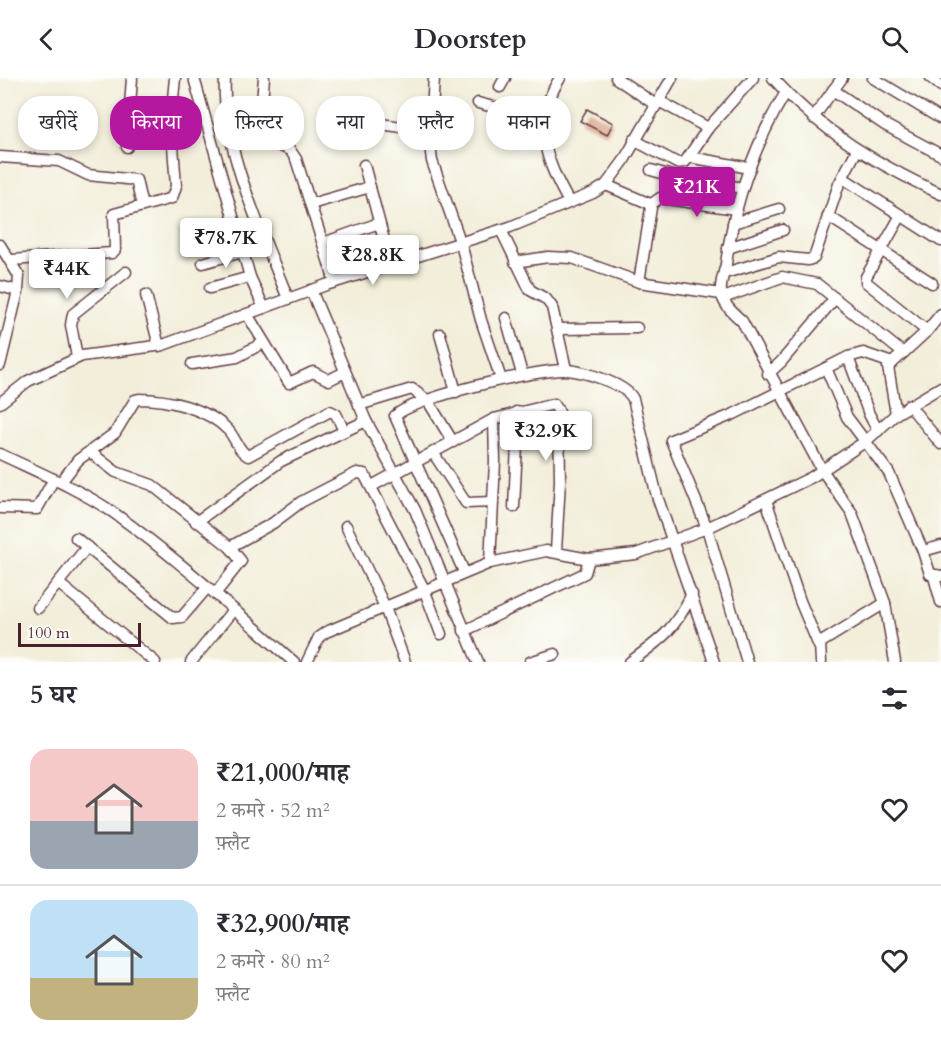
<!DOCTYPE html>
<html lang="hi">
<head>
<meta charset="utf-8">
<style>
	:root { --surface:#fff; --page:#f7f7f7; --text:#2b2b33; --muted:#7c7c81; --line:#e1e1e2; --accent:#b5179e }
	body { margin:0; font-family:Cardo,"Noto Serif Devanagari",serif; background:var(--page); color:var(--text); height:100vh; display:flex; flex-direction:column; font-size:22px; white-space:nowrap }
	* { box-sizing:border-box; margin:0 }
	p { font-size:20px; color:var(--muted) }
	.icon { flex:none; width:33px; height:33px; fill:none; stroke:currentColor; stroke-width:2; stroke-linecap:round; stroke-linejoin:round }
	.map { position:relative; height:584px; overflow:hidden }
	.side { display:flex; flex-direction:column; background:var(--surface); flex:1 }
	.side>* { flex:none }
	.hud { position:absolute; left:18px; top:18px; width:600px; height:54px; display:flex; gap:12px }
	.scale { position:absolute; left:18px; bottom:15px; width:123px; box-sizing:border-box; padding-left:6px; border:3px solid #4a1f2b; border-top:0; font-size:16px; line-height:21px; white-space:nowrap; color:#4a1f2b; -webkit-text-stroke:4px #fdfcf7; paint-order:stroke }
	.price { position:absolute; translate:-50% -51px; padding:0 14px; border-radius:6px; background:#fff; color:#222; font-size:20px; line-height:39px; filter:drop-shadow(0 2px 3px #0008) }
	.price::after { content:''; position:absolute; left:50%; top:36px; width:18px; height:14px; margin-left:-9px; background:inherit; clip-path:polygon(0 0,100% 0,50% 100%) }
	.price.current { background:var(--accent); color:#fff }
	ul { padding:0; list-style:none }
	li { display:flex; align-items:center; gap:18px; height:150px; padding:0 30px }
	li+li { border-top:2px solid var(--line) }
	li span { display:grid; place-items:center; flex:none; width:168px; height:120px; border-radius:18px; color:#555 }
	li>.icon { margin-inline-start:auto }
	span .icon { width:72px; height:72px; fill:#fffc; stroke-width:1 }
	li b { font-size:26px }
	h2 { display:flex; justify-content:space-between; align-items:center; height:72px; padding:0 30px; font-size:26px }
	.tag { padding:0 21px; border-radius:24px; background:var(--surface); box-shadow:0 3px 9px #0003; font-size:21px; line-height:54px }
	.tag.current { background:var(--accent); color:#fff }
	header { display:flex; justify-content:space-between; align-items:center; height:78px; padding:0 30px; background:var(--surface); font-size:27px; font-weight:800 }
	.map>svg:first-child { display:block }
	.building { fill:#dda98f }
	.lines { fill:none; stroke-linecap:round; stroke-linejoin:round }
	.minor-casing { stroke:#633e45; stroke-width:13 }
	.minor { stroke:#fff; stroke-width:10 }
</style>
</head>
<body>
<header><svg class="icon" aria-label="back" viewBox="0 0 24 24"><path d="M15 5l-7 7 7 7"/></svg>Doorstep<svg class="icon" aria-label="search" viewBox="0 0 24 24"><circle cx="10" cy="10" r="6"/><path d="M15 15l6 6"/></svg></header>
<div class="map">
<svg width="941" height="584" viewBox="0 0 941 584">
	<rect width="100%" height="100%" fill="#fdfcf7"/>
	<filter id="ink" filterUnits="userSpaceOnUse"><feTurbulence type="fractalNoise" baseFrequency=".0167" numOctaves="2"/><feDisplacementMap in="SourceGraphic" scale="12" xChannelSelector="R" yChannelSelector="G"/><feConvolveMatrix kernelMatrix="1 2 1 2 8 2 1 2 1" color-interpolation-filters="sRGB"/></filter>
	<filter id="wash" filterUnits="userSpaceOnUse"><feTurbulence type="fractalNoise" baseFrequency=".008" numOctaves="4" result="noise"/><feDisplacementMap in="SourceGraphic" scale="24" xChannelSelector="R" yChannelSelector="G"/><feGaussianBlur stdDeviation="1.35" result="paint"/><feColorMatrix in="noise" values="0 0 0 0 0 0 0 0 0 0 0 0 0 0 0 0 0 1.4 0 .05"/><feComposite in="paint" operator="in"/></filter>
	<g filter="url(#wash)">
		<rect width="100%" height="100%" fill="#f2eeda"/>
		<g id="blocks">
			<g class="building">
				<path d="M587 31 613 45 607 57 580 43Z"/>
				<path d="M537 49V60L515 61 514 50Z"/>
			</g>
		</g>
	</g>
	<g filter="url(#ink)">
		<use href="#blocks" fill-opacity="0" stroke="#633e45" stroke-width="1.5"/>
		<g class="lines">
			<defs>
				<g id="minor">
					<path d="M194 0 250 199 264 230"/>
					<path d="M225 0C221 71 263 155 288 221"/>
					<path d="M264 0C262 23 259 44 272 65L290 72 296 81 335 204"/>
					<path d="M434 0 430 67 432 83 461 166 481 242 501 301"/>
					<path d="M560 0C532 44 544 81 569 124"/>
					<path d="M616 0 656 27"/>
					<path d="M773 0C820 53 877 86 941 116"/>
					<path d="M873 0 941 41"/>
					<path d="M931 0 941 8"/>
					<path d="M500 9 505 0"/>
					<path d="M833 12 885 47 941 77"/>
					<path d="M786 14C754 67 734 125 726 186 724 195 720 205 721 213 723 227 732 234 742 243L822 392 852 435 885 525 895 584"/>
					<path d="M659 23 708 50"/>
					<path d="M478 25 543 42"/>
					<path d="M227 39 261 37"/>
					<path d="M813 40 842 0"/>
					<path d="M373 45 431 53"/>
					<path d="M634 62 677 85 685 84 708 50 753 0"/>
					<path d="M127 69 132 0"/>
					<path d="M0 79 59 83 88 97 136 102 142 128"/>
					<path d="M689 79 750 90"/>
					<path d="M364 87 391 188"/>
					<path d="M651 92 675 99 743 110"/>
					<path d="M843 100 941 163"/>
					<path d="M606 107 648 125 651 130 639 204"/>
					<path d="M311 126 370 109"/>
					<path d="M650 127 660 120 736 131"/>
					<path d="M828 138 932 205"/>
					<path d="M900 139 866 199V204L927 253"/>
					<path d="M733 145 779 131"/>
					<path d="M501 152 530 212 546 221 552 229 566 291"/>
					<path d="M323 165 379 145"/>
					<path d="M0 167 19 198 18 213 0 287"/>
					<path d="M728 170 783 152"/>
					<path d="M11 182 112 175 115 172 114 136 172 120 176 108 171 41 175 0"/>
					<path d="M515 184 548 179 572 180 639 204 721 216"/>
					<path d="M203 185 242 174"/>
					<path d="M725 195 779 179 808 182 814 180 839 106 857 72"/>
					<path d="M0 208 18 213"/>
					<path d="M210 210 250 199"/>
					<path d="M311 212 366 343 415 432 478 584"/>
					<path d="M146 217 159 268"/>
					<path d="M723 220 782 199 817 206 903 275"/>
					<path d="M247 236 289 305 313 294 329 302 345 294"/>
					<path d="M506 240 522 296"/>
					<path d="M559 251 637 250"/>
					<path d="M440 256 456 314"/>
					<path d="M77 279 71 247 73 236 126 194"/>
					<path d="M848 279 869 336 878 353"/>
					<path d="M192 286 237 279 263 265"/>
					<path d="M826 290 847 339 889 395 923 473 930 496 941 498"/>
					<path d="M768 296 781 284 835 220"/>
					<path d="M0 325 28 303 82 278 163 267 326 207 510 149 593 115 606 107 623 84 672 0"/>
					<path d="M359 327 412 311 428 323 453 364"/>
					<path d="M909 327 941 366"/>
					<path d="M896 336 888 289 927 253 941 236"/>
					<path d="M90 374 116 394 152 407 230 469 273 445 301 424 357 395 364 396 424 511 441 556"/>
					<path d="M0 376C38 394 79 411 114 435 177 480 235 533 294 584"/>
					<path d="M434 376 466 425 493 424"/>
					<path d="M61 404 78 382 115 355 135 322 139 321C167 321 207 330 228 352 235 359 238 373 248 378L330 333 336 336 344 353"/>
					<path d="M372 408 494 341 554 326 559 334 560 403 556 473"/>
					<path d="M766 422 800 523 819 568"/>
					<path d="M514 429 517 367 516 334"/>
					<path d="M1 430 37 431 54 401"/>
					<path d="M196 444 281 383 366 343"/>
					<path d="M346 448 384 527 405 584"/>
					<path d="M76 460 173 540 182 539 207 510"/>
					<path d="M923 473 941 468"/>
					<path d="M490 485 495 383 494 341"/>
					<path d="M464 494 395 338C412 320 540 290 567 292 583 293 626 306 633 321L657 418 714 584"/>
					<path d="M934 499 941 524"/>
					<path d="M58 505 155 584"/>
					<path d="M215 516 241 483 230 469"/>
					<path d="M38 530 87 469"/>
					<path d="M464 553 585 495 589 481"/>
					<path d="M191 584 233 532"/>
					<path d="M307 584 319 559 326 554 490 485 546 473 589 481 636 476 707 450 812 399 866 363 896 336 941 309"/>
					<path d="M530 584 555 576"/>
					<path d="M630 584C662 561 674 552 692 516"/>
					<path d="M747 584 707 450 671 362 734 336 848 279 863 275 892 285"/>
					<path d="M821 584 820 565 885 525"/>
				</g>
			</defs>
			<use href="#minor" class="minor-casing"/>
			<use href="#minor" class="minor"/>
		</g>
	</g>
</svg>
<div class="scale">100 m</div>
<b class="price current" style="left:697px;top:140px">₹21K</b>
<b class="price" style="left:226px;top:191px">₹78.7K</b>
<b class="price" style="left:373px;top:208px">₹28.8K</b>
<b class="price" style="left:67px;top:222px">₹44K</b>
<b class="price" style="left:546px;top:384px">₹32.9K</b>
<div class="hud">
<a class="tag">खरीदें</a>
<a class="tag current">किराया</a>
<a class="tag">फ़िल्टर</a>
<a class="tag">नया</a>
<a class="tag">फ़्लैट</a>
<a class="tag">मकान</a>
</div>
</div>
<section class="side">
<h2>5 घर<svg class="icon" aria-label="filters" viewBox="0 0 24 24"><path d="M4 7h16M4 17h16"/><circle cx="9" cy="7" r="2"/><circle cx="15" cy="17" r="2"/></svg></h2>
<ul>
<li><span style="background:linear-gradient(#f6c9c9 60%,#9aa5b1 0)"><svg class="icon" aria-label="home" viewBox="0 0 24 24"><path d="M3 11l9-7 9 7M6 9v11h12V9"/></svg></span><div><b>₹21,000/माह</b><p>2 कमरे · 52 m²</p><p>फ़्लैट</p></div><svg class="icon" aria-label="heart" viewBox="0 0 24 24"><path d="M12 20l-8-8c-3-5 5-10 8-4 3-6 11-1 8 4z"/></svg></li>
<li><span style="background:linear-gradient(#bfe0f5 65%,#c2b280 0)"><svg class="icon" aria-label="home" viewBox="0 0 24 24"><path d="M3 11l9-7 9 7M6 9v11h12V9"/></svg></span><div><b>₹32,900/माह</b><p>2 कमरे · 80 m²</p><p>फ़्लैट</p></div><svg class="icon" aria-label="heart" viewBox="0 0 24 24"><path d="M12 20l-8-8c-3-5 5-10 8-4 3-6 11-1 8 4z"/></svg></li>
</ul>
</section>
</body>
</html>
